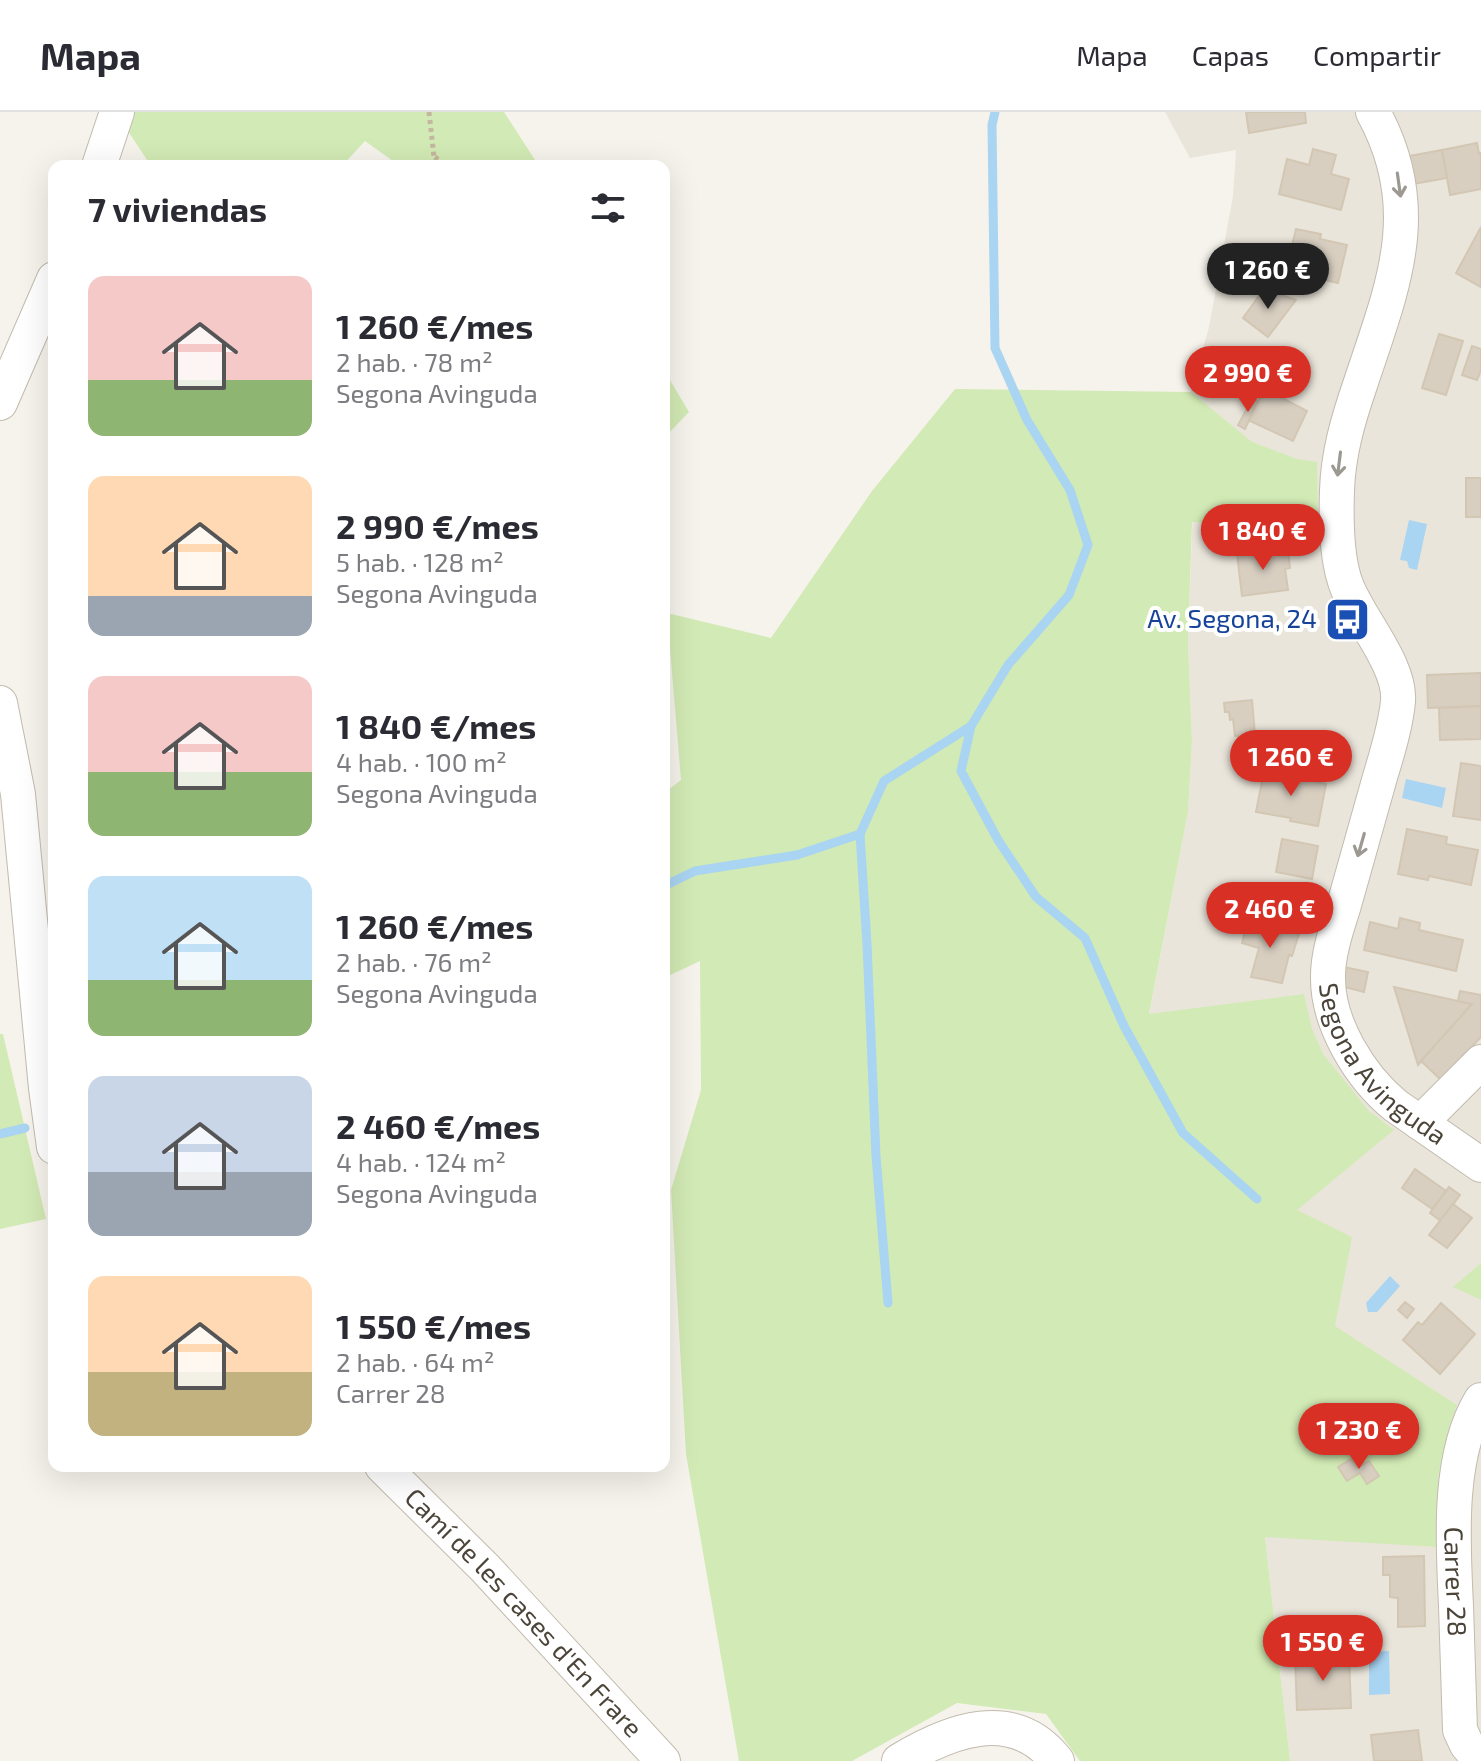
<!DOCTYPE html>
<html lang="es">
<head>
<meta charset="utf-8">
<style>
	:root { --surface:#fff; --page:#f7f7f7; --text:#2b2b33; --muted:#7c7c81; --line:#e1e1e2; --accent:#d93025 }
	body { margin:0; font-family:"Exo 2",sans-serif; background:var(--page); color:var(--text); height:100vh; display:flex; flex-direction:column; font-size:30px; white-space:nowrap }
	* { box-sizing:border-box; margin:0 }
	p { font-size:26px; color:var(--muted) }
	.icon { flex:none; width:44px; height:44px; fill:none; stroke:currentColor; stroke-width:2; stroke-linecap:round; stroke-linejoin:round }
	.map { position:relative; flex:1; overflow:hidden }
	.panel { position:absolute; left:48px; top:48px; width:622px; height:1312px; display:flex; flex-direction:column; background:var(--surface); border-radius:16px; box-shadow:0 8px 32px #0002 }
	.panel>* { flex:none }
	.price { position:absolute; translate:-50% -68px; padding:0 18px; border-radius:28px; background:var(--accent); color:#fff; font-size:26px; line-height:52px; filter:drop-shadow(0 2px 4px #0008) }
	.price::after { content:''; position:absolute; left:50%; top:48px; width:24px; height:18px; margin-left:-12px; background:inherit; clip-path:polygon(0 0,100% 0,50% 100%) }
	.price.on { background:#222; color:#fff }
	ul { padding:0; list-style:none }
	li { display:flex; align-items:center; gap:24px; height:200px; padding:0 40px }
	li span { display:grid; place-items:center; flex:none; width:224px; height:160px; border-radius:16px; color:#555 }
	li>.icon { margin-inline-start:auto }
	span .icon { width:96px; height:96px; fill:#fffc; stroke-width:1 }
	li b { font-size:34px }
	h2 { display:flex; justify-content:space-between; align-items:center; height:96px; padding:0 40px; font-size:34px }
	header { display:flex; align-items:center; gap:48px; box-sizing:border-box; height:112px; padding:0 40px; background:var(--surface); border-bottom:2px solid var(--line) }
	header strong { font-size:38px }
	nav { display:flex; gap:44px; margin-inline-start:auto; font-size:28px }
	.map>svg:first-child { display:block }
	.residential { fill:#eae5da }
	.green { fill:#d2eab5 }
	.water { fill:#a9d4f2 }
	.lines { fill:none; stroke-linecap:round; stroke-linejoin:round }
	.stream { stroke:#a9d4f2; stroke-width:9 }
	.building { fill:#d8cfc1; stroke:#d3c7b4; stroke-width:2 }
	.minor-casing { stroke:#c2bbae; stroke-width:36 }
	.path { stroke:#c4b79f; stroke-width:5; stroke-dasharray:4 4; stroke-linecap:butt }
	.minor { stroke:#fff; stroke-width:34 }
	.oneway { stroke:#9c9892 }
	.labels { text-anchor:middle; stroke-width:8; stroke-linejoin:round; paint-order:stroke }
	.transit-label { font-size:26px; fill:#164399; stroke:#fff; text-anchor:end }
	.street-label { font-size:26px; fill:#4b4439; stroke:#fff }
</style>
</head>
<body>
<header>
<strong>Mapa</strong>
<nav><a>Mapa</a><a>Capas</a><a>Compartir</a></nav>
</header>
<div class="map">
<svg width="1481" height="1649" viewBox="0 0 1481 1649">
	<rect width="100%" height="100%" fill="#f6f3ec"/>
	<path class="residential" d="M1165 0H1481V1649H1290L1265 1425 1296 1098 1149 903 1188 700 1192 629 1188 531 1197 286 1191 280 1209 215 1233 84 1236 38 1190 46Z"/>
	<g class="green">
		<path d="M133 0H504L539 54H400L365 29 342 54H151L126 16Z"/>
		<path d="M664 258 689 300 664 326Z"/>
		<path d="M955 277 1191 280 1252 330 1297 347 1317 350 1318 414 1217 407 1206 411 1192 410 1188 531 1192 629 1188 700 1149 902 1304 882 1312 917 1323 942 1369 999 1394 1018 1297 1098 1352 1125 1335 1214 1457 1293 1448 1320 1438 1365 1440 1382 1439 1435 1265 1425 1290 1649H1080L1046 1602 957 1591 852 1649H739L686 1342 671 1078 701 978 700 849 664 866V681L681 668 667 501 771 526 872 379Z"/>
		<path d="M0 922H3L46 1107 0 1117Z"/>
		<path d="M1481 1151V1188L1453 1175Z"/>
	</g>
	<g class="water">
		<path d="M1409 408 1427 412 1417 458 1409 456 1407 449 1400 448Z"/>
		<path d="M1406 667 1446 676 1442 696 1402 686Z"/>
		<path d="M1390 1164 1400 1174 1377 1200H1368L1366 1191Z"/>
		<path d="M1389 1539 1390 1582 1369 1583V1540Z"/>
	</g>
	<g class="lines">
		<g class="stream">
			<path d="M995 0 992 13 995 236 1027 308 1070 378 1088 433 1069 483 1008 553 971 614 961 659 998 728 1036 785 1085 826 1124 914 1183 1021 1257 1087"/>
			<path d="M860 722 867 832 876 1044 888 1191"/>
			<path d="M664 774 695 759 797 743 860 722 884 669 971 614"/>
			<path d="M0 1022 25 1016"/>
		</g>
	</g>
	<g class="building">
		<path d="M1246 0H1305L1306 11 1249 21Z"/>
		<path d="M1477 31 1479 42 1481 41V77L1450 83 1442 38Z"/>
		<path d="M1313 37 1336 43 1331 62 1349 67 1341 98 1279 82 1287 47 1309 53Z"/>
		<path d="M1442 38 1447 66 1413 72 1409 44Z"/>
		<path d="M1481 115V175L1456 161Z"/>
		<path d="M1296 117 1321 122 1320 127 1347 133 1338 171 1286 159Z"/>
		<path d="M1264 177 1296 188 1268 225 1243 206Z"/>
		<path d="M1439 222 1463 229 1446 283 1422 276Z"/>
		<path d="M1472 234 1481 237V258L1477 268 1462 263Z"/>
		<path d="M1265 277 1307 299 1293 329 1248 308Z"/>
		<path d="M1252 287 1258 289 1245 317 1238 313Z"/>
		<rect x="1466" y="366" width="15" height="39"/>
		<path d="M1288 437 1290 456 1285 457 1288 478 1242 484 1237 442Z"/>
		<path d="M1481 561V594L1428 596 1427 563Z"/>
		<path d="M1252 588 1255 623 1235 624 1233 607 1230 608 1229 600H1225L1224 591Z"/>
		<path d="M1481 594V627L1440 628 1439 596Z"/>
		<path d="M1461 651 1481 654V708L1453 704Z"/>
		<path d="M1264 659 1326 672 1318 714 1290 709 1291 706 1256 700Z"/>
		<path d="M1407 717 1447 725 1446 732 1478 738 1471 773 1429 764 1428 768 1398 762Z"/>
		<path d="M1282 727 1318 734 1312 767 1276 760Z"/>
		<path d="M1400 806 1420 811 1419 818 1463 828 1456 859 1364 838 1370 810 1398 817Z"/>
		<path d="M1248 808 1299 822 1292 844 1289 843 1282 871 1251 865 1259 836 1242 831Z"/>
		<path d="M1339 854 1368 860 1364 880 1341 874Z"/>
		<path d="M1394 875 1472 892 1418 953Z"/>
		<path d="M1460 879 1481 883V925L1440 967 1421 949 1472 892 1458 889Z"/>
		<path d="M1415 1057 1446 1079 1432 1097 1402 1076Z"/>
		<path d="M1449 1075 1460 1083 1441 1109 1430 1101Z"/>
		<path d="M1453 1092 1472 1106 1447 1136 1429 1123Z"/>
		<path d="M1405 1190 1414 1197 1407 1206 1398 1198Z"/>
		<path d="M1441 1191 1475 1222 1440 1262 1403 1228 1418 1210 1422 1213Z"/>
		<path d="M1351 1347 1357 1356 1369 1349 1379 1364 1367 1372 1360 1361 1347 1369 1338 1355Z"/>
		<path d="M1424 1444 1425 1514 1398 1515V1486L1390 1485V1463H1383V1445Z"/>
		<path d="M1349 1543 1351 1596 1297 1598 1295 1546Z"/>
		<path d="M1418 1618 1422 1649H1374L1371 1623Z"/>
	</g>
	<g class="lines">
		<defs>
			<g id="minor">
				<path id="s1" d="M1373 0C1427 98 1392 176 1360 273 1348 308 1338 342 1337 379 1336 407 1336 448 1347 475 1360 508 1401 554 1398 589 1396 613 1387 642 1380 665 1368 708 1356 751 1344 793 1337 815 1328 841 1328 864 1327 911 1360 965 1396 994L1481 1053"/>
				<path d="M99 54 117 0"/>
				<path d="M0 291 54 167"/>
				<path d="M0 591 18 682 46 976 54 1035"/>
				<path d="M1420 1011 1481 950"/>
				<path id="s2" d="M1481 1288C1447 1344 1453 1431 1456 1494 1457 1536 1459 1577 1460 1618L1467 1633 1481 1649"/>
				<path id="s3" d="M382 1354 485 1456 663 1649"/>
				<path d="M899 1649C949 1619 1013 1593 1057 1649"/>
			</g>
		</defs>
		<use href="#minor" class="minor-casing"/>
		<g class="path">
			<path d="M429 0 435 54"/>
			<path d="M435 45 446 54"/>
		</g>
		<use href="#minor" class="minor"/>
	</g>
	<defs><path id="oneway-shaft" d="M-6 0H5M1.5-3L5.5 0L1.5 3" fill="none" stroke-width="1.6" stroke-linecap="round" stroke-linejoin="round" transform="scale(2)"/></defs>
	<g class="oneway">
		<use href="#oneway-shaft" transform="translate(1399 73) rotate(82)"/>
		<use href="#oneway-shaft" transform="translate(1339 352) rotate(97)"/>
		<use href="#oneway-shaft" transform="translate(1361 733) rotate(106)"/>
	</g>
	<defs>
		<symbol id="bus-square" viewBox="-11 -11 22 22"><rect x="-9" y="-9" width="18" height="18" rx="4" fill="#1a4fb4" stroke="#fff"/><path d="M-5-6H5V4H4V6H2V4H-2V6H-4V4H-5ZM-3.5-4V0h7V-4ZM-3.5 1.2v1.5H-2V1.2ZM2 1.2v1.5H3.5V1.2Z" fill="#fff"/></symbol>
	</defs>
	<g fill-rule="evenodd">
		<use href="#bus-square" x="1322" y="482" width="51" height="51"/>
	</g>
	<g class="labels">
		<g class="transit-label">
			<text x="1317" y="516">Av. Segona, 24</text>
		</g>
		<g class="street-label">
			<text dy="9" stroke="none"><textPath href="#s1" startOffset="1008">Segona Avinguda</textPath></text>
			<text dy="9" stroke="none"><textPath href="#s2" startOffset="186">Carrer 28</textPath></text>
			<text dy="9" stroke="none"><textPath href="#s3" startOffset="204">Camí de les cases d'En Frare</textPath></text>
		</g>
	</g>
</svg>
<b class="price on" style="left:1268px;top:199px">1 260 €</b>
<b class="price" style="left:1248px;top:302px">2 990 €</b>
<b class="price" style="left:1263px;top:460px">1 840 €</b>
<b class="price" style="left:1291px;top:686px">1 260 €</b>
<b class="price" style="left:1270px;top:838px">2 460 €</b>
<b class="price" style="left:1359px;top:1359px">1 230 €</b>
<b class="price" style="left:1323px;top:1571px">1 550 €</b>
<section class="panel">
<h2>7 viviendas<svg class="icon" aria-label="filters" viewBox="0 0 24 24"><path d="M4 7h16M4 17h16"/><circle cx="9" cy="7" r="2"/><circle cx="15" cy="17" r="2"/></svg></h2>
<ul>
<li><span style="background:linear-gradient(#f6c9c9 65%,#8fb573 0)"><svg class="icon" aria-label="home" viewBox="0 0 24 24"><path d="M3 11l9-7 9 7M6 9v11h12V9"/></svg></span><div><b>1 260 €/mes</b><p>2 hab. · 78 m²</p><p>Segona Avinguda</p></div></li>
<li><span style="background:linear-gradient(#ffd9b3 75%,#9aa5b1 0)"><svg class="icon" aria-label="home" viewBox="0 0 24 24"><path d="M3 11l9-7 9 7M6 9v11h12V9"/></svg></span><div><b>2 990 €/mes</b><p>5 hab. · 128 m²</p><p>Segona Avinguda</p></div></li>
<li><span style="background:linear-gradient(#f6c9c9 60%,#8fb573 0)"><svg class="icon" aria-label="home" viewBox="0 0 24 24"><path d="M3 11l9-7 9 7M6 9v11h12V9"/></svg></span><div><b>1 840 €/mes</b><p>4 hab. · 100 m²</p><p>Segona Avinguda</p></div></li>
<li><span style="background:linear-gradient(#bfe0f5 65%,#8fb573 0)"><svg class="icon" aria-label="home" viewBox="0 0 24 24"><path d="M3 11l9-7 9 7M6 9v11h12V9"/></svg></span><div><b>1 260 €/mes</b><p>2 hab. · 76 m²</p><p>Segona Avinguda</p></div></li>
<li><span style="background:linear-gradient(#c9d6e8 60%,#9aa5b1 0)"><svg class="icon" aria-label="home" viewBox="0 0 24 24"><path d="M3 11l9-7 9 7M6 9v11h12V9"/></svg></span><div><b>2 460 €/mes</b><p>4 hab. · 124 m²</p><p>Segona Avinguda</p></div></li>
<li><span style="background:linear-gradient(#ffd9b3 60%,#c2b280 0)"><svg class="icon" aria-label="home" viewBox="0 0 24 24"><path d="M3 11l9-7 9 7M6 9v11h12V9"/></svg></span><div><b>1 550 €/mes</b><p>2 hab. · 64 m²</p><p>Carrer 28</p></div></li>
</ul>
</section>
</div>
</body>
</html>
